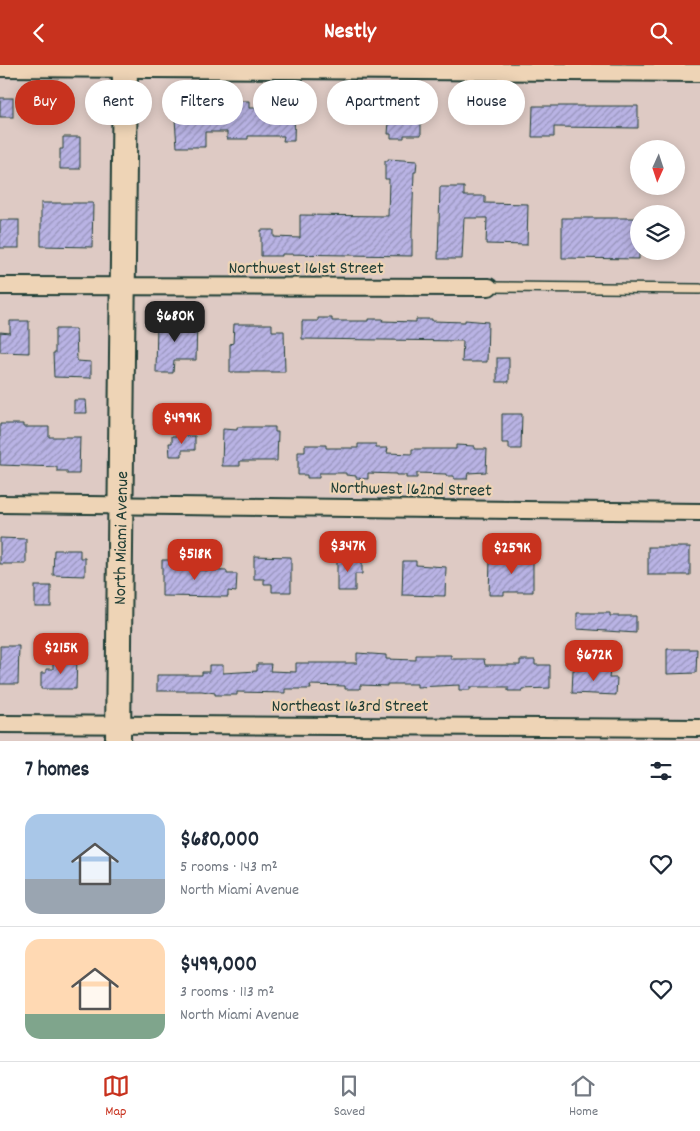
<!DOCTYPE html>
<html lang="en">
<head>
<meta charset="utf-8">
<style>
	:root { --surface:#fff; --page:#f2f2f3; --text:#1f2937; --muted:#747a83; --line:#e0e1e3; --accent:#c8321e }
	body { margin:0; font-family:Dekko,sans-serif; background:var(--page); color:var(--text); height:100vh; display:flex; flex-direction:column; font-size:19px; white-space:nowrap }
	* { box-sizing:border-box; margin:0 }
	p { font-size:16px; color:var(--muted) }
	.icon { flex:none; width:28px; height:28px; fill:none; stroke:currentColor; stroke-width:2; stroke-linecap:round; stroke-linejoin:round }
	.map { position:relative; height:676px; overflow:hidden }
	.side { display:flex; flex-direction:column; background:var(--surface); flex:1 }
	.side>* { flex:none }
	.banner { position:absolute; left:15px; top:15px; width:670px; height:45px; display:flex; gap:10px }
	.needle { width:32px; rotate:183deg }
	.buttons { position:absolute; left:630px; top:75px; display:grid; gap:10px }
	.buttons a { display:grid; place-items:center; width:55px; height:55px; border-radius:50%; background:var(--surface); box-shadow:0 2px 12px #0003; font-size:25px }
	.price { position:absolute; translate:-50% -42px; padding:0 11px; border-radius:10px; background:var(--accent); color:#fff; font-size:16px; line-height:32px; filter:drop-shadow(0 1px 2px #0008) }
	.price::after { content:''; position:absolute; left:50%; top:30px; width:15px; height:11px; margin-left:-8px; background:inherit; clip-path:polygon(0 0,100% 0,50% 100%) }
	.price.on { background:#222; color:#fff }
	ul { padding:0; list-style:none }
	li { display:flex; align-items:center; gap:15px; height:125px; padding:0 25px }
	li+li { border-top:1px solid var(--line) }
	li span { display:grid; place-items:center; flex:none; width:140px; height:100px; border-radius:15px; color:#555 }
	li>.icon { margin-inline-start:auto }
	span .icon { width:60px; height:60px; fill:#fffc; stroke-width:1 }
	li b { font-size:21px }
	h2 { display:flex; justify-content:space-between; align-items:center; height:60px; padding:0 25px; font-size:21px }
	.chip { padding:0 18px; border-radius:22px; background:var(--surface); box-shadow:0 2px 12px #0003; font-size:18px; line-height:45px }
	.chip.on { background:var(--accent); color:#fff }
	header { display:flex; justify-content:space-between; align-items:center; height:65px; padding:0 25px; background:var(--accent); color:#fff; font-size:22px; font-weight:700 }
	.tabs { display:flex; justify-content:space-around; align-items:center; height:70px; border-top:1px solid var(--line); background:var(--surface); font-size:14px; color:var(--muted) }
	.tabs a { display:grid; justify-items:center; gap:2px }
	.tabs .on { color:var(--accent) }
	.map>svg:first-child { display:block }
	.building { fill:url(#building-hatch); stroke:#1f3d34 }
	.lines { fill:none; stroke-linecap:round; stroke-linejoin:round }
	.lane-casing { stroke:#1f3d34; stroke-width:12 }
	.street-casing { stroke:#1f3d34; stroke-width:20 }
	.secondary-casing { stroke:#1f3d34; stroke-width:28 }
	.lane { stroke:#eed4b6; stroke-width:9 }
	.street { stroke:#eed4b6; stroke-width:16 }
	.secondary { stroke:#eed4b6; stroke-width:24 }
	.labels { text-anchor:middle; stroke-width:4.5; stroke-linejoin:round; paint-order:stroke }
	.street-label { font-size:18px; fill:#1f3d34; stroke:#eed4b6 }
</style>
</head>
<body>
<header><svg class="icon" aria-label="back" viewBox="0 0 24 24"><path d="M15 5l-7 7 7 7"/></svg>Nestly<svg class="icon" aria-label="search" viewBox="0 0 24 24"><circle cx="10" cy="10" r="6"/><path d="M15 15l6 6"/></svg></header>
<div class="map">
<svg width="700" height="676" viewBox="0 0 700 676">
	<defs>
		<pattern id="building-hatch" width="6" height="6" patternUnits="userSpaceOnUse" patternTransform="scale(1.25)"><rect width="6" height="6" fill="#b9b3e4"/><path d="M-1 1l2-2M0 6l6-6M5 7l2-2" fill="none" stroke="#9693ba"/></pattern>
	</defs>
	<rect width="100%" height="100%" fill="#decac4"/>
	<filter id="ink" filterUnits="userSpaceOnUse"><feTurbulence type="fractalNoise" baseFrequency=".02" numOctaves="2"/><feDisplacementMap in="SourceGraphic" scale="10" xChannelSelector="R" yChannelSelector="G"/><feConvolveMatrix kernelMatrix="1 2 1 2 8 2 1 2 1" color-interpolation-filters="sRGB"/></filter>
	<g filter="url(#ink)">
		<g class="building">
			<rect x="0" y="33" width="13" height="19"/>
			<path d="M177 36H200V44L236 45V36H249V43H279V36H295L294 76H283L284 71H248V74H227V67H205V82H177L175 54H177Z"/>
			<path d="M533 41H638V63L554 62V72H532Z"/>
			<path d="M390 43 418 44V52H421V70H404V73H391V69H388Z"/>
			<path d="M63 72H80V104H60V84H63Z"/>
			<path d="M388 94 417 96 416 107H414L412 166V191L282 189V191H261V165H274V172L300 173V150L388 151 389 114H385V96H388Z"/>
			<path d="M440 122H464V131H485V138L528 139 527 180 486 179 487 153H464L462 194H438Z"/>
			<path d="M41 138H93L92 182 41 181Z"/>
			<path d="M562 153H637V179H639V194L562 193Z"/>
			<rect x="0" y="155" width="19" height="28"/>
			<path d="M318 253H332V256H368V254H383L382 256 416 257V254H432V256L465 257V255L488 257 487 297H462L463 276 302 274V256H318Z"/>
			<path d="M157 255H197L196 295H174L173 308H156Z"/>
			<path d="M10 256H29V288L0 287V267L10 268Z"/>
			<path d="M234 259H272V266H284L285 307H230V279L233 278Z"/>
			<path d="M55 264H76L77 296 91 297V313L54 312 53 288H55Z"/>
			<rect x="497" y="293" width="12" height="24"/>
			<path d="M74 335H86L87 348H74Z"/>
			<path d="M502 349H522L521 384H509V378H502Z"/>
			<path d="M0 359H23V362H49V372H80L79 409H67V406H57V402L0 400Z"/>
			<path d="M237 362H275V367H278L277 396H240V401H222L223 364 237 365Z"/>
			<path d="M172 371H195V385H182V391H170L169 378H172Z"/>
			<path d="M358 379H376V383H388L387 388 412 389V384H456V380L474 381V384H487L486 407 468 408 467 414H454V411H446V409L417 408V413H406V410H396V409L368 408V414L356 413V411L346 410V408H319V413H307V410H298V387H305V380H326V383H358Z"/>
			<path d="M0 473 26 474V499H0Z"/>
			<rect x="648" y="482" width="42" height="28"/>
			<path d="M54 485H80V493H85V511L53 510Z"/>
			<path d="M515 490H533V527H504V530H489L490 495H515Z"/>
			<path d="M254 491 291 492V527H272V519H264V514H254Z"/>
			<path d="M337 492H362V509H355V526H337Z"/>
			<path d="M162 495H192V505L227 506V509H237L236 527 228 526V532L162 531Z"/>
			<path d="M403 496H416V500L446 502 445 531 402 530Z"/>
			<rect x="35" y="521" width="16" height="21"/>
			<path d="M577 548H610V551H636V568L577 564Z"/>
			<path d="M0 581H19L18 619H0Z"/>
			<path d="M667 584H697L696 608 667 609Z"/>
			<path d="M357 588 386 590V594L416 595V590H451V594H484L485 600H520V595H535V600H550V623L522 624V626H508V622H470V625H459V620L417 622V619H387V621L360 620V624H345V621L310 620 311 624H285V628L237 627V630H215V628L202 626H157V610H202V607H209V600H223V608L257 606V599H271L270 606 296 607V598H357Z"/>
			<path d="M53 593H77L76 624H41V608H46V604H53Z"/>
			<path d="M582 601H600V606H610L609 613H617L616 630 572 628 573 605H582Z"/>
		</g>
		<g class="lines">
			<defs>
				<path id="lane" d="M489 222 700 224"/>
				<g id="street">
					<path d="M0 3 700 8"/>
					<path d="M0 221 489 222"/>
					<path d="M0 439 700 447"/>
					<path d="M0 659 700 663"/>
				</g>
				<path id="secondary" d="M118 676 125 0"/>
			</defs>
			<use href="#lane" class="lane-casing"/>
			<use href="#street" class="street-casing"/>
			<use href="#secondary" class="secondary-casing"/>
			<use href="#lane" class="lane"/>
			<use href="#street" class="street"/>
			<use href="#secondary" class="secondary"/>
		</g>
	</g>
	<g class="labels">
		<g class="street-label">
			<text x="306" y="208">Northwest 161st Street</text>
			<text transform="translate(411 423) rotate(1)" y="6">Northwest 162nd Street</text>
			<text transform="translate(120 473) rotate(-89)" y="6">North Miami Avenue</text>
			<text x="350" y="646">Northeast 163rd Street</text>
		</g>
	</g>
</svg>
<div class="buttons">
<a><svg class="needle" viewBox="-14 -14 28 28"><path d="M0-13l5 13h-10z" fill="#e53935"/><path d="M0 13l5-13h-10z" fill="#747a83"/></svg></a>
<a><svg class="icon" aria-label="layers" viewBox="0 0 24 24"><path d="M12 4l9 5-9 5-9-5zM3 14l9 5 9-5"/></svg></a>
</div>
<b class="price on" style="left:175px;top:278px">$680K</b>
<b class="price" style="left:182px;top:380px">$499K</b>
<b class="price" style="left:348px;top:508px">$347K</b>
<b class="price" style="left:512px;top:510px">$259K</b>
<b class="price" style="left:195px;top:516px">$518K</b>
<b class="price" style="left:61px;top:610px">$215K</b>
<b class="price" style="left:594px;top:617px">$672K</b>
<div class="banner">
<a class="chip on">Buy</a>
<a class="chip">Rent</a>
<a class="chip">Filters</a>
<a class="chip">New</a>
<a class="chip">Apartment</a>
<a class="chip">House</a>
</div>
</div>
<section class="side">
<h2>7 homes<svg class="icon" aria-label="filters" viewBox="0 0 24 24"><path d="M4 7h16M4 17h16"/><circle cx="9" cy="7" r="2"/><circle cx="15" cy="17" r="2"/></svg></h2>
<ul>
<li><span style="background:linear-gradient(#a9c7e8 65%,#9aa5b1 0)"><svg class="icon" aria-label="home" viewBox="0 0 24 24"><path d="M3 11l9-7 9 7M6 9v11h12V9"/></svg></span><div><b>$680,000</b><p>5 rooms · 143 m²</p><p>North Miami Avenue</p></div><svg class="icon" aria-label="heart" viewBox="0 0 24 24"><path d="M12 20l-8-8c-3-5 5-10 8-4 3-6 11-1 8 4z"/></svg></li>
<li><span style="background:linear-gradient(#ffd9b3 75%,#7fa58c 0)"><svg class="icon" aria-label="home" viewBox="0 0 24 24"><path d="M3 11l9-7 9 7M6 9v11h12V9"/></svg></span><div><b>$499,000</b><p>3 rooms · 113 m²</p><p>North Miami Avenue</p></div><svg class="icon" aria-label="heart" viewBox="0 0 24 24"><path d="M12 20l-8-8c-3-5 5-10 8-4 3-6 11-1 8 4z"/></svg></li>
</ul>
</section>
<nav class="tabs">
<a class="on"><svg class="icon" aria-label="map" viewBox="0 0 24 24"><path d="M3 6l6-2 6 2 6-2v14l-6 2-6-2-6 2zM9 4v14M15 6v14"/></svg>Map</a>
<a><svg class="icon" aria-label="saved" viewBox="0 0 24 24"><path d="M7 4h10v16l-5-4-5 4z"/></svg>Saved</a>
<a><svg class="icon" aria-label="home" viewBox="0 0 24 24"><path d="M3 11l9-7 9 7M6 9v11h12V9"/></svg>Home</a>
</nav>
</body>
</html>
